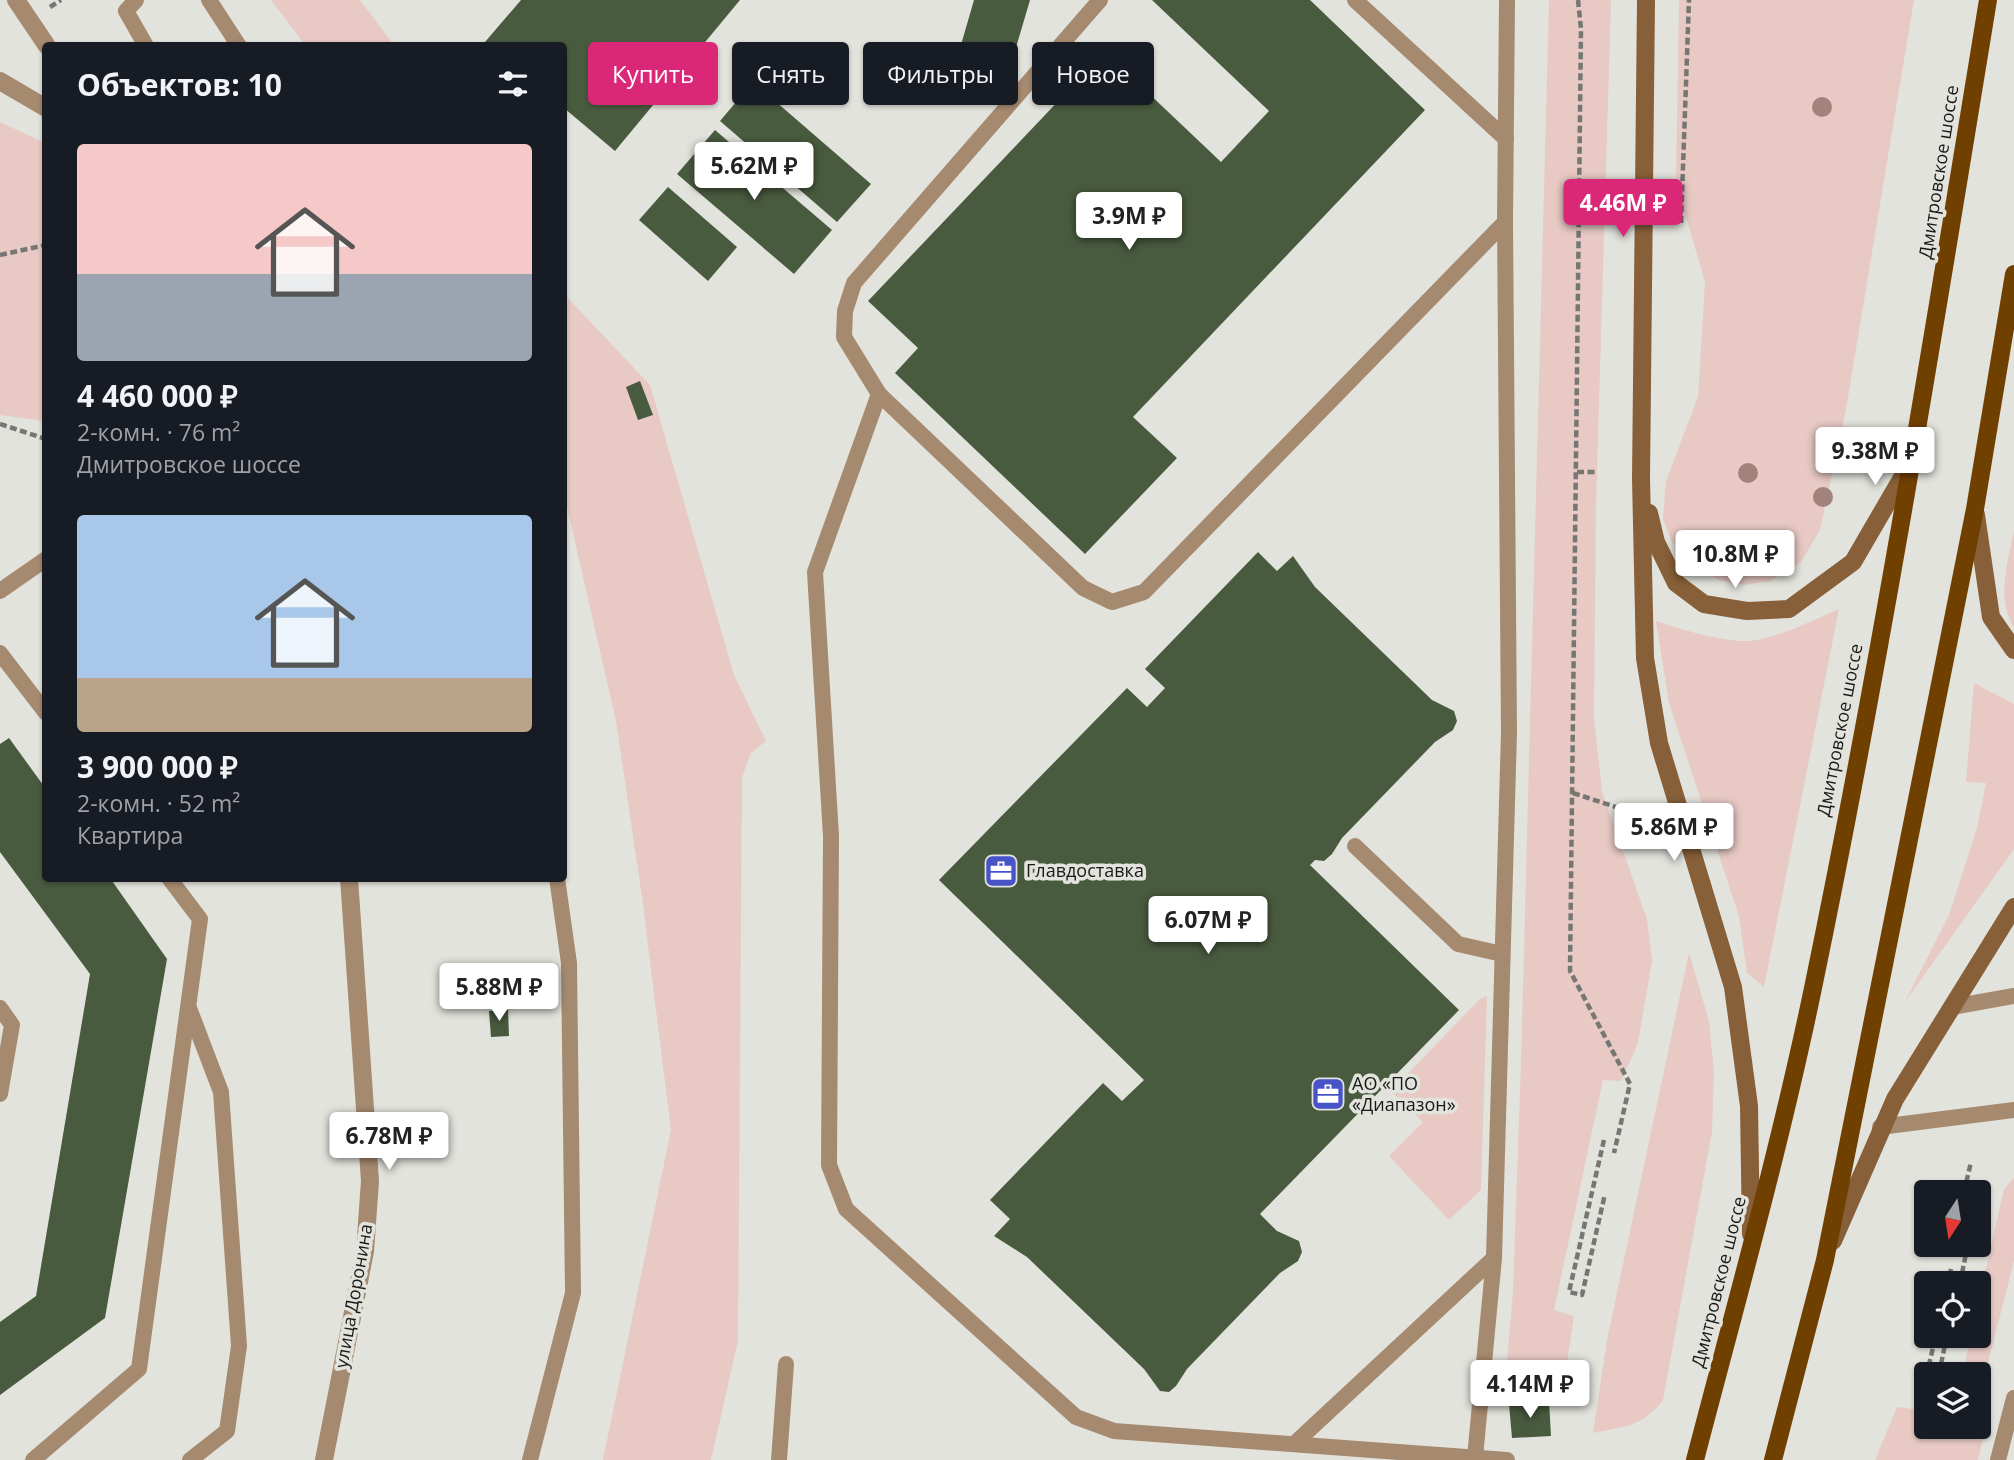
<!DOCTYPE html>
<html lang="ru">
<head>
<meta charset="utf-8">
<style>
	:root { --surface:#171b24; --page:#242831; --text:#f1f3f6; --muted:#9ea1a6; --accent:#db2777 }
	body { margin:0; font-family:"Open Sans",sans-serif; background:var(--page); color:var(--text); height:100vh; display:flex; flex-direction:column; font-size:26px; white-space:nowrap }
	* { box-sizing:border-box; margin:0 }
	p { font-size:23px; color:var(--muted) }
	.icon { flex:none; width:38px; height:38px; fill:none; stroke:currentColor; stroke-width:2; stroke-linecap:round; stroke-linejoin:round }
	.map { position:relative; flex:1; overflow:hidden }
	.side { position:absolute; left:42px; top:42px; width:525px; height:840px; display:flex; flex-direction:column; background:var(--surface); border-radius:7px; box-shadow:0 2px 5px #0004 }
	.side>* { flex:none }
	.top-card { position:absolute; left:588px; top:42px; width:665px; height:63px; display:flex; gap:14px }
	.needle { width:46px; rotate:192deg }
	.controls { position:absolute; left:1914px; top:1180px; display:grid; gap:14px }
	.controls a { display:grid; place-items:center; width:77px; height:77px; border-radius:7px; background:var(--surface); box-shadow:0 2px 5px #0004; font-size:35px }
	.price { position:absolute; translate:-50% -60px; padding:0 16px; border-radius:7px; background:#fff; color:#222; font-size:23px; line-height:46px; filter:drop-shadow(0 2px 4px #0008) }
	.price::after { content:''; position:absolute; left:50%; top:42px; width:21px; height:16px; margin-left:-10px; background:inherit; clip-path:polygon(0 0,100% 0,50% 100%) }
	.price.current { background:var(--accent); color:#fff }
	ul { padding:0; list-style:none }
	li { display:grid; align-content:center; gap:14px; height:371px; padding:0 35px }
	li span { display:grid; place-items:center; height:217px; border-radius:7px; color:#555 }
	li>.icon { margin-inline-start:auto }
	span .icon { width:126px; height:126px; fill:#fffc; stroke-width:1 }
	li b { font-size:30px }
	h2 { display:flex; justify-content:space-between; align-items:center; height:84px; padding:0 35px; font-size:30px }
	.tag { padding:0 24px; border-radius:7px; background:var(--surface); box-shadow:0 2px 5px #0004; font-size:24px; line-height:63px }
	.tag.current { background:var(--accent); color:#fff }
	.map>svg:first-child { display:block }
	.green { fill:#e8c9c4 }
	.building { fill:#495b3f }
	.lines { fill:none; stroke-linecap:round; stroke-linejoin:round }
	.path { stroke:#767672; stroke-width:4.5; stroke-dasharray:7 3.5; stroke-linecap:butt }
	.lane { stroke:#a68a70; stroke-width:16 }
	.street { stroke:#a68a70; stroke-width:18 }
	.secondary { stroke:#875f38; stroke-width:18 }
	.primary { stroke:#704001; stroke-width:18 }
	.tree { fill:#a2837c }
	.labels { text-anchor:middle; stroke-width:7; stroke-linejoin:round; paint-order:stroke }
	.street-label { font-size:18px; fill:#191917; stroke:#e3e3dd }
	.poi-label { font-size:18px; fill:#191917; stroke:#e3e3dd; text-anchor:start }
</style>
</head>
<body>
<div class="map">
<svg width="2014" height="1460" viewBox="0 0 2014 1460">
	<rect width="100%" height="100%" fill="#e3e3dd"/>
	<g class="green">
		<path d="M271 0H360L394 45H305Z"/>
		<path d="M1549 0H1611L1596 505 1594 719 1602 792 1647 919 1652 961 1638 1043 1621 1081 1603 1080 1554 1310 1574 1316 1562 1395 1504 1397 1513 1291 1521 1063Z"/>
		<path d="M1679 0H1914L1846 409 1820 530 1801 562 1770 581 1744 585 1719 580 1695 566 1672 542 1663 519 1666 481 1698 397 1705 282 1676 183Z"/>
		<path d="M0 122 45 143V421L0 415Z"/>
		<path d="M564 294 650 385 734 675 766 741 751 753 742 777 738 1341 711 1460H603L671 1130 642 897 616 721 564 494Z"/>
		<path d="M2014 530V628C1996 598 2008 562 2014 530Z"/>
		<path d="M1839 609 1764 987 1747 973 1739 916 1669 703 1656 621C1684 630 1712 639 1741 641 1769 643 1813 620 1839 609Z"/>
		<path d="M1974 683 2014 704V849L1905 1002 1949 915 1977 828 1986 783 1966 782Z"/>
		<path d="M1689 953 1709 1021 1714 1074 1712 1132 1663 1400C1641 1428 1625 1426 1593 1433L1607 1340Z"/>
		<path d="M1487 996 1481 1190 1449 1220 1389 1156 1423 1122 1391 1091 1480 999Z"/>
		<path d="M2014 1178V1261L1979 1398V1374H1963L1971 1335H1979V1299L2004 1189Z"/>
		<path d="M1897 1407 1927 1411V1426L1979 1424 1985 1429 1978 1460H1875Z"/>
	</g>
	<g class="building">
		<path d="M521 0H740L615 151 564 108V46H489L485 42Z"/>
		<path d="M974 0H1030L1005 85 954 69Z"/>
		<path d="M1152 0H1310L1425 110 1133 417 1177 458 1085 554 895 373 918 348 868 301 1105 52 1221 162 1269 111Z"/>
		<path d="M753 82 871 184 837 222 720 121Z"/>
		<path d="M715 130 832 230 794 274 677 174Z"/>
		<path d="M668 187 737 247 708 281 639 220Z"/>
		<path d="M640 381 653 415 638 420 626 387Z"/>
		<path d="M1258 552 1277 571 1293 556 1315 587 1432 700 1454 711 1457 721 1453 730 1435 742 1342 838 1332 854 1324 861 1315 860 1310 865 1459 1010 1260 1214 1277 1231 1299 1241 1302 1252 1298 1261 1280 1273 1187 1369 1176 1386 1169 1392 1160 1391 1144 1369 1027 1257 994 1236 1010 1219 990 1200 1103 1083 1122 1101 1144 1080 939 880 1127 688 1147 707 1165 688 1145 669Z"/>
		<path d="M9 738 46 789V878H110L167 959 105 1318 0 1395V1322L36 1296 90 974 0 852V744Z"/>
		<path d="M508 1010 509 1036 491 1037 489 1011Z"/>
		<path d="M1549 1401 1551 1436 1512 1438 1509 1404Z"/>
	</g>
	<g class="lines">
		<g class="path">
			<path d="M1578 0 1581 29 1570 971 1630 1084 1614 1153"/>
			<path d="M50 7 61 0"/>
			<path d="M1681 223 1689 0"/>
			<path d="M0 255 46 245"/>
			<path d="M0 424 46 439"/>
			<path d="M1577 472H1597"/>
			<path d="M1573 793 1622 809"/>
			<path d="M1604 1140 1569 1292 1582 1295 1605 1194"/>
			<path d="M1964 1192 1971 1162"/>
			<path d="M1948 1283 1951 1269"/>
			<path d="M1960 1283 1968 1244"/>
			<path d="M1930 1374 1927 1373 1936 1335"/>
			<path d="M1939 1374 1947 1335"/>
		</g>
		<g class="lane">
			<path d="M136 0 126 11 146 46"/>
			<path d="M209 0 239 46"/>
			<path d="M1100 0 854 283 845 311 844 337 879 394 815 572 831 836 829 1165 846 1209 1076 1417 1114 1431 1507 1460"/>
			<path d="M1355 0 1506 139"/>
			<path d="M879 394 1083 588 1112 602 1144 592 1505 222 1507 0"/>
			<path d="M0 591 46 559"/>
			<path d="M0 653 46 713"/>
			<path d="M1355 846 1458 944 1502 954"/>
			<path d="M1952 1007 2014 996"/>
			<path d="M0 1008 12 1025 0 1094"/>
			<path d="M189 1008 221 1092 239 1346 227 1431 190 1460"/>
			<path d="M1880 1127 2014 1110"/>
			<path d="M1294 1444 1494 1258"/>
			<path d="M1475 1457 1494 1258 1509 732 1505 222"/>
			<path d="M33 1460 139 1369 200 919 169 878"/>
			<path d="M530 1460 573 1293 569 963 557 878"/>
			<path d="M779 1460 786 1364"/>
			<path d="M1998 1460 2014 1398"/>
		</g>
		<g class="street">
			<path d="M16 0 47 46"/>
			<path d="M0 81 46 108"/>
			<path d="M324 1460 365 1251 370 1181 349 878"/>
		</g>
		<g class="secondary">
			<path d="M1646 0 1641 479 1645 658 1659 743 1733 987 1749 1106 1751 1234"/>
			<path d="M1649 513 1656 542 1676 583 1704 604 1747 611 1789 609 1853 562 1910 464"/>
			<path d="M1976 515 1991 617 2014 650"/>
			<path d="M1833 1241 1895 1099 2014 907"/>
		</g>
		<g class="primary">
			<path d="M1695 1460C1736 1303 1780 1147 1813 988 1881 660 1934 330 1988 0"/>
			<path d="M1773 1460 1825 1260 1975 509 2014 274"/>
		</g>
	</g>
	<g class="tree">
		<circle cx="1822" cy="107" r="10"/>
		<circle cx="1748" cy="473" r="10"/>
		<circle cx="1823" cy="497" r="10"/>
	</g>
	<defs>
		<symbol id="office-square" viewBox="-11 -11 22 22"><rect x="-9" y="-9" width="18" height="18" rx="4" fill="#4953c8" stroke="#e3e3dd"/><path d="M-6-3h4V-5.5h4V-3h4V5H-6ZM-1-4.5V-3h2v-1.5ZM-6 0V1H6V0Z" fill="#fff"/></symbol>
	</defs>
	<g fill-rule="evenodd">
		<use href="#office-square" x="982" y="852" width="38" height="38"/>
		<use href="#office-square" x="1309" y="1075" width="38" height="38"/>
	</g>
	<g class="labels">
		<g class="street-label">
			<text transform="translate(1939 172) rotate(-81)" y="6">Дмитровское шоссе</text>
			<text transform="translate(1840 730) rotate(-79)" y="6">Дмитровское шоссе</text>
			<text transform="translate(1719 1282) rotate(-76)" y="6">Дмитровское шоссе</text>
			<text transform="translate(354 1296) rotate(-80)" y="6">улица Доронина</text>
		</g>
		<g class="poi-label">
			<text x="1026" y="877">Главдоставка</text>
			<text x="1352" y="1090">АО «ПО<tspan x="1352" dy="21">«Диапазон»</tspan></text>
		</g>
	</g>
</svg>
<div class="controls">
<a><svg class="needle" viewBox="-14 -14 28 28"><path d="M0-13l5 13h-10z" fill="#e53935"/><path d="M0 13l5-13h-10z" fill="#9ea1a6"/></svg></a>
<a><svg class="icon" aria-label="locate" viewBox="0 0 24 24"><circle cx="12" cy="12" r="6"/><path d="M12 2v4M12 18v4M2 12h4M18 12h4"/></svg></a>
<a><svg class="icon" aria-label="layers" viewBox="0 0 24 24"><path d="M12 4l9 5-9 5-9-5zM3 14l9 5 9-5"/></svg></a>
</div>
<b class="price" style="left:754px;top:202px">5.62M ₽</b>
<b class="price current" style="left:1623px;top:239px">4.46M ₽</b>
<b class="price" style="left:1129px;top:252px">3.9M ₽</b>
<b class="price" style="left:1875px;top:487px">9.38M ₽</b>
<b class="price" style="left:1735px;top:590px">10.8M ₽</b>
<b class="price" style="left:1674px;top:863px">5.86M ₽</b>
<b class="price" style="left:1208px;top:956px">6.07M ₽</b>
<b class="price" style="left:499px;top:1023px">5.88M ₽</b>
<b class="price" style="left:389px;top:1172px">6.78M ₽</b>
<b class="price" style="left:1530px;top:1420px">4.14M ₽</b>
<div class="top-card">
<a class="tag current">Купить</a>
<a class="tag">Снять</a>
<a class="tag">Фильтры</a>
<a class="tag">Новое</a>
</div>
<section class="side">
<h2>Объектов: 10<svg class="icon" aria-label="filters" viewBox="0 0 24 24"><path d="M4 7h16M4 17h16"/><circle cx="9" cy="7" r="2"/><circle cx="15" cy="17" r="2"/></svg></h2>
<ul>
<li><span style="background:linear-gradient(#f6c9c9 60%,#9aa5b1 0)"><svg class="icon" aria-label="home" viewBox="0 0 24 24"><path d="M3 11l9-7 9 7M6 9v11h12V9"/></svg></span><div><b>4 460 000 ₽</b><p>2-комн. · 76 m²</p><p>Дмитровское шоссе</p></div></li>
<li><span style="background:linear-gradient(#a9c7e8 75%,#b9a48a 0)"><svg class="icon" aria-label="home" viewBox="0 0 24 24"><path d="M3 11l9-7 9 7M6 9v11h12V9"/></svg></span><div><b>3 900 000 ₽</b><p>2-комн. · 52 m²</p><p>Квартира</p></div></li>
</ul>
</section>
</div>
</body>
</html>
